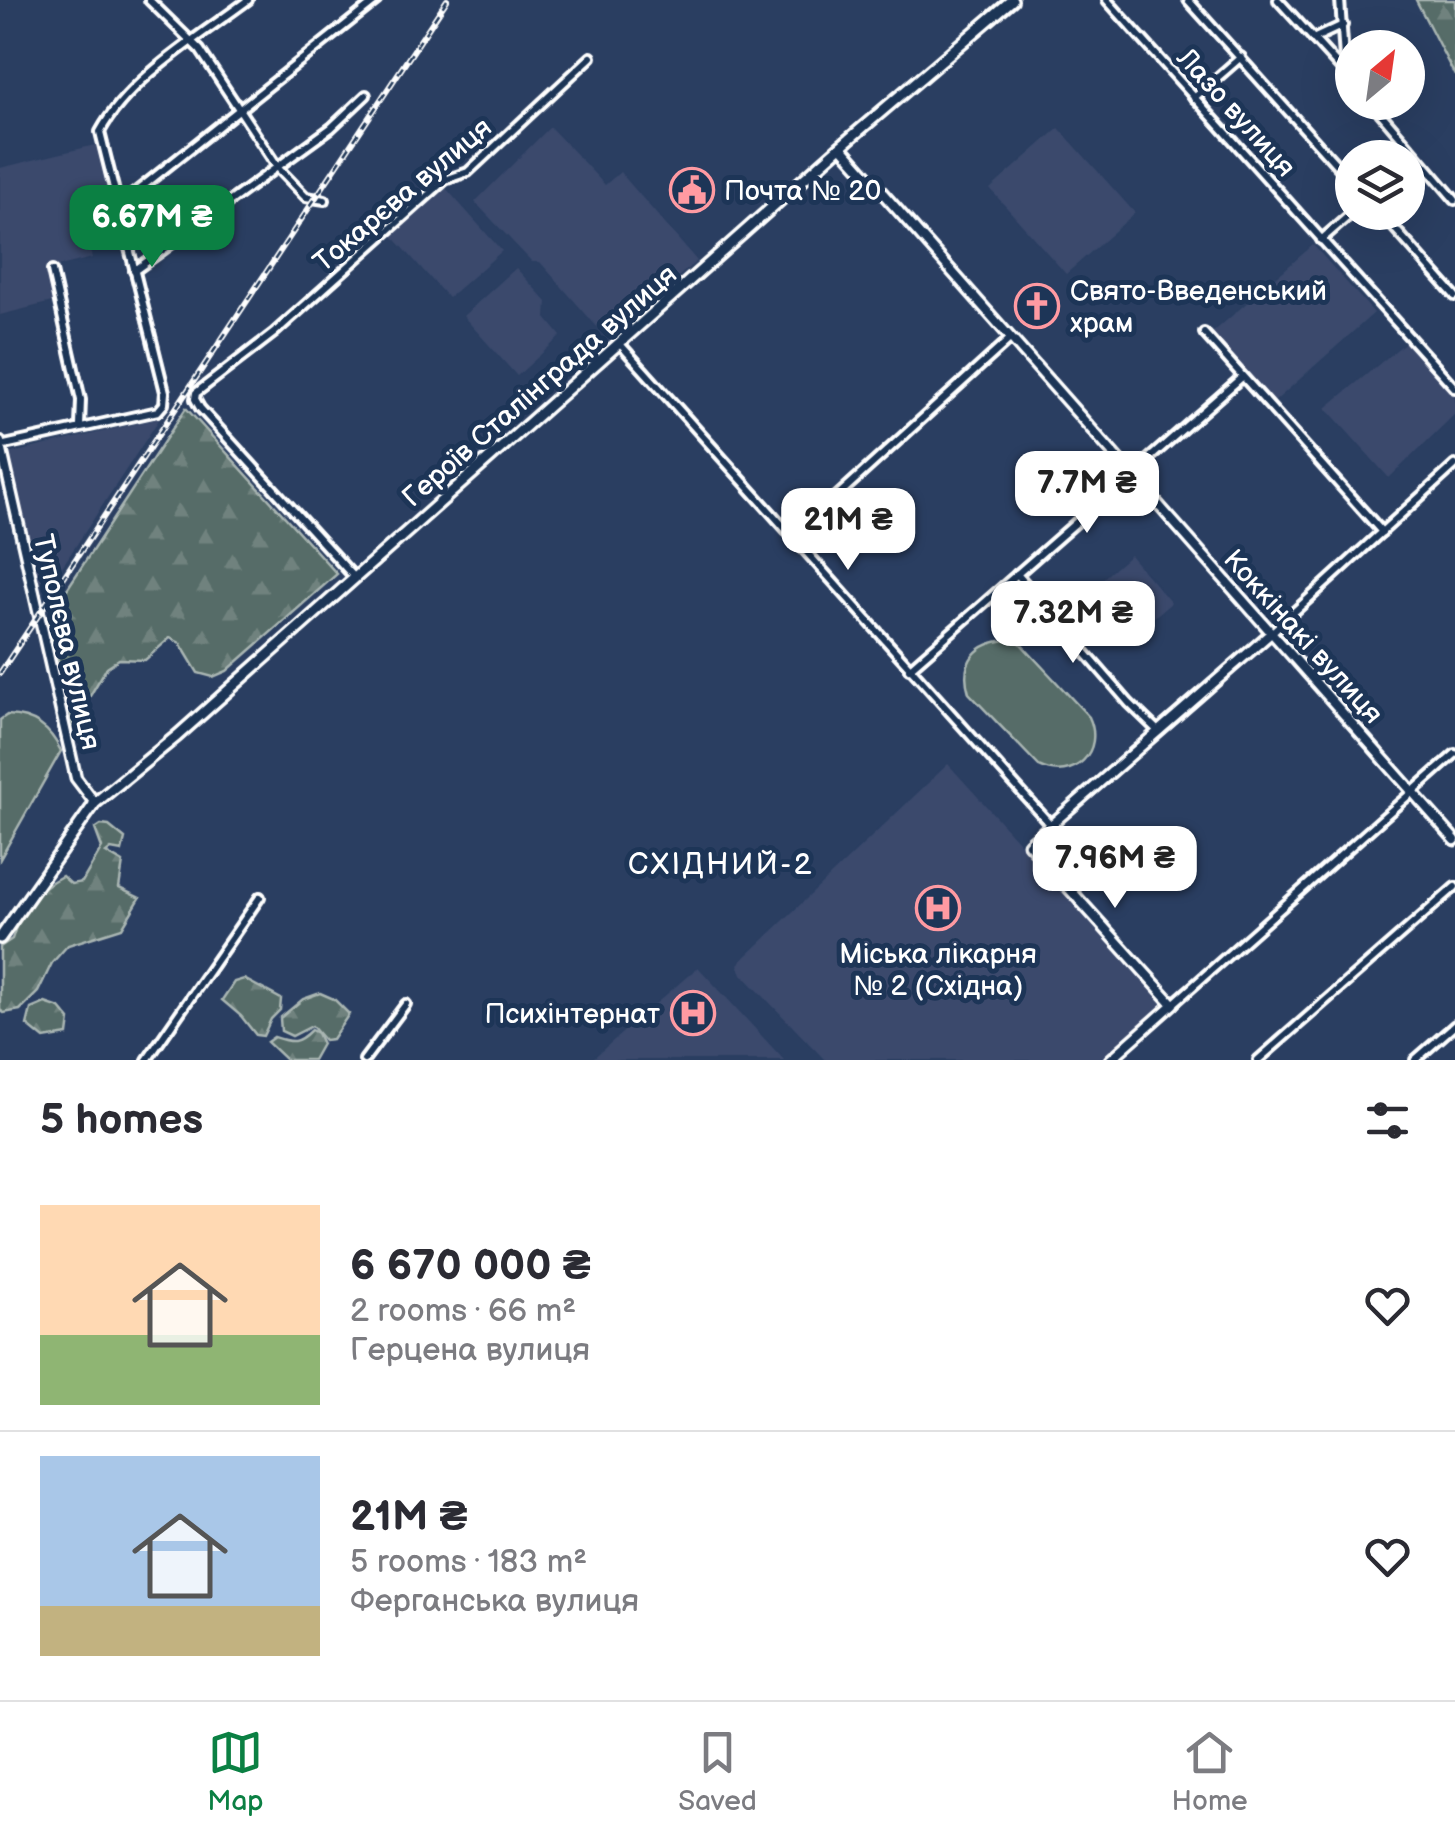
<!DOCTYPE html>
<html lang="en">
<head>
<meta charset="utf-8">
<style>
	:root { --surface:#fff; --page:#f7f7f7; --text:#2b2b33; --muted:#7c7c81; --line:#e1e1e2; --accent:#0b8043 }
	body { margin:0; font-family:"Balsamiq Sans",sans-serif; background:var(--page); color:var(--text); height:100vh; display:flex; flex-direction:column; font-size:38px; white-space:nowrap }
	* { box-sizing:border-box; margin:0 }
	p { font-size:32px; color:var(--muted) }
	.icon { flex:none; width:55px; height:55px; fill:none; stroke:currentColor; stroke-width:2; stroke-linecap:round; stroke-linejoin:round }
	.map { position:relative; height:1060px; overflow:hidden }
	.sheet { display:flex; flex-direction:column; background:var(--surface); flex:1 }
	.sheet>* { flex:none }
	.needle { width:65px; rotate:29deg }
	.buttons { position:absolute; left:1335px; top:30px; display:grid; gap:20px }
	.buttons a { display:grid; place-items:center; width:90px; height:90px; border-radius:50%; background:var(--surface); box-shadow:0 10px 40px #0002; font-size:50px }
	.price { position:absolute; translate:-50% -85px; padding:0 22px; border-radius:20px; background:#fff; color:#222; font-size:32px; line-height:65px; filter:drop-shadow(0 2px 5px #0008) }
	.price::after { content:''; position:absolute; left:50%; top:60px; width:30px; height:22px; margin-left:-15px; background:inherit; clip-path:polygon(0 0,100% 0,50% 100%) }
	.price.on { background:var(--accent); color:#fff }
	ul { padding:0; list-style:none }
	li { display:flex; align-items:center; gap:30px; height:250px; padding:0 40px }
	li+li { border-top:2px solid var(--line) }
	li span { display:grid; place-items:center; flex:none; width:280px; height:200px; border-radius:0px; color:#555 }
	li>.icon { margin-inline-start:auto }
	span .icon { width:120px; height:120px; fill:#fffc; stroke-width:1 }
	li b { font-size:42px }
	h2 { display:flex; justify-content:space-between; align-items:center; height:120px; padding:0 40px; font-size:42px }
	.dock { display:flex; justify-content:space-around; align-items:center; height:140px; border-top:2px solid var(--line); background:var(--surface); font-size:28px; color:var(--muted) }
	.dock a { display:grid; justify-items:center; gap:5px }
	.dock .on { color:var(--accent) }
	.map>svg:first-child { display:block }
	.built { fill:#3a496c }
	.grass { fill:#566c67; stroke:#aab6b3; stroke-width:2.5 }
	.forest { fill:url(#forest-firs); stroke:#aab6b3; stroke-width:2.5 }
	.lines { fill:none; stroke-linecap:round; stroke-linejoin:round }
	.minor-casing { stroke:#fff; stroke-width:14 }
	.tertiary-casing { stroke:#fff; stroke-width:15 }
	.secondary-casing { stroke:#fff; stroke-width:16 }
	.minor { stroke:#1d3557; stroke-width:6 }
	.tertiary { stroke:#1d3557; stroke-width:8 }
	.secondary { stroke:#1d3557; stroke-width:9 }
	.rail-casing { stroke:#fff; stroke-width:6 }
	.rail { stroke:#1d3557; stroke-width:2.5; stroke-dasharray:8; stroke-linecap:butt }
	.labels { text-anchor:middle; stroke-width:10; stroke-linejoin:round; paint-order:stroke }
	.street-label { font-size:28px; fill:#fff; stroke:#1d3557 }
	.poi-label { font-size:28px; fill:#fff; stroke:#1d3557; text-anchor:start }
	.neighbourhood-label { font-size:30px; letter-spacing:2.5px; fill:#fff; stroke:#1d3557 }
</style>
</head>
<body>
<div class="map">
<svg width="1455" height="1060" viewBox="0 0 1455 1060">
	<defs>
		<pattern id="forest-firs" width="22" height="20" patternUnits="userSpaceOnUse" patternTransform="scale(2.5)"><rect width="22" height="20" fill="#566c67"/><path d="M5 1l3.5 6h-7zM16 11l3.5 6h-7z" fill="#6f827e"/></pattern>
	</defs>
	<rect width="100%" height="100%" fill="#2a3e61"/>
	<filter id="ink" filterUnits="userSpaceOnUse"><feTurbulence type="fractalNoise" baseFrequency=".01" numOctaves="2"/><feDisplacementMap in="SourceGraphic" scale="20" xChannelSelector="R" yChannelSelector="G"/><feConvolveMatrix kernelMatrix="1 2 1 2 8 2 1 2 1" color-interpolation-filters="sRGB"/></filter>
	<g filter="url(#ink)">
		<g class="built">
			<path d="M550 127 605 185 620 172 697 261 606 337 540 262H532L475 202Z"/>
			<path d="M1059 128 1135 213 1066 274 990 189Z"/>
			<path d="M99 144 116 212 83 221 92 258 48 269 56 301 0 315V168Z"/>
			<path d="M444 186 502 251 448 298 390 233Z"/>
			<path d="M1313 245 1374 313 1273 403 1211 334Z"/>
			<path d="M516 268 547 302 546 318 561 336 517 376 463 316Z"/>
			<path d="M1407 341 1455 396V414L1389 478 1326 408Z"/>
			<path d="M160 418 56 576 37 582 8 454Z"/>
			<path d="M1130 555 1171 603 1134 634 1093 587Z"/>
			<path d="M948 764 1164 1002 1101 1060H825L742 974 738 964Z"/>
			<path d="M698 967 784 1060H591Z"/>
		</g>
		<g class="grass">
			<path d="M1009 640 1020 643 1089 717C1105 751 1074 783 1039 766L969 693C959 661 977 642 1009 640Z"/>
			<path d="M7 715C34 716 50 728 61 751L0 859V720Z"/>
		</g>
		<g class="forest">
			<path d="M1416 0H1455V76Z"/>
			<path d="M186 408 337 574 227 671 213 677 198 673 180 643 170 638 145 660 119 659 107 667 73 725 48 618Z"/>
			<path d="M101 825 109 826 125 839 122 851 111 849 106 853 123 863 119 888 140 898 122 928 68 945 52 963 38 992 20 1010 4 1013 0 1010V947L12 939C20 912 36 889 62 876L71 884 82 882 102 848 95 829Z"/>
			<path d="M244 979 281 999 280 1010 271 1019 263 1036 256 1035 241 1016 222 1000 234 982Z"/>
			<path d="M320 993 334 999 349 1014 332 1039 324 1040 312 1026 292 1036 281 1031 280 1018 303 999Z"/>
			<path d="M45 1003 60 1008 70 1020 68 1035 44 1039 27 1025 31 1009Z"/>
			<path d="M311 1030 317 1033 322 1044 313 1060H286L267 1042 274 1037C292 1043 297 1044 311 1030Z"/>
		</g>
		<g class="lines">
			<defs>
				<g id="minor">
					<path d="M149 0 200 50 278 168 306 197 325 200"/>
					<path d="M1107 0 1455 388"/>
					<path d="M1188 0 1352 182"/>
					<path d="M1278 0 1352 81"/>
					<path d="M1340 0 1345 73"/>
					<path d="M1313 39 1343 25"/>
					<path d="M1194 98 1241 57"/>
					<path d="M1371 102 1455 200"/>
					<path d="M118 206 377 0"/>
					<path d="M1380 212 1455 296"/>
					<path d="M1321 240 1353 212"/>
					<path d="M52 271 81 400 80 426"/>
					<path d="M134 271 331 128 366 95"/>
					<path d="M1204 333 1382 532"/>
					<path d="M620 344 1051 825"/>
					<path d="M0 446 158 411 164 404 165 392 100 132C128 79 200 36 248 0"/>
					<path d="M792 537 1011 338"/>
					<path d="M1017 574 1129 703 1158 731"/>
					<path d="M355 578 200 408 195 399 196 393 274 333 445 180 468 172 591 57"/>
					<path d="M1271 633 1455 465"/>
					<path d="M909 669 1242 377"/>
					<path d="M1173 1004 1455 754"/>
					<path d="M147 1060 260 897"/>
					<path d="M364 1060 406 1004"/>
					<path d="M1258 1060 1455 887"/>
					<path d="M1415 1060 1455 1025"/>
				</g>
				<g id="tertiary">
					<path d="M841 146 1455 840"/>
					<path d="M0 442 76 778 95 803"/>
					<path d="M1110 1060 1173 1004 1029 844 1271 633"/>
				</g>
				<path id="secondary" d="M0 938 95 803 177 736 841 146 1012 0"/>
			</defs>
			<use href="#minor" class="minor-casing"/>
			<use href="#tertiary" class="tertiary-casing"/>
			<use href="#secondary" class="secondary-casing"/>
			<use href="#minor" class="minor"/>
			<use href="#tertiary" class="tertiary"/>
			<use href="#secondary" class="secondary"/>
			<defs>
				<path id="rail" d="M0 673 447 0"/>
			</defs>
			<use href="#rail" class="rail-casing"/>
			<use href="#rail" class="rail"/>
		</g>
	</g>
	<defs>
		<symbol id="civic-ring" viewBox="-11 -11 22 22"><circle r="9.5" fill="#1d3557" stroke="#ff9aa2" stroke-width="1.5"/><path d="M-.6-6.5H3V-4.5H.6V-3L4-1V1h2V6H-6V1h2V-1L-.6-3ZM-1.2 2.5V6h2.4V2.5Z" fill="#ff9aa2"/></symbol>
		<symbol id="church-ring" viewBox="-11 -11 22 22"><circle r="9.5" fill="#1d3557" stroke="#ff9aa2" stroke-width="1.5"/><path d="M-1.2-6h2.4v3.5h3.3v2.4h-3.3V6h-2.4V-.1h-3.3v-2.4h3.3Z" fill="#ff9aa2"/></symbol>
		<symbol id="hospital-ring" viewBox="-11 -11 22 22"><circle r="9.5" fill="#1d3557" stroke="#ff9aa2" stroke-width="1.5"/><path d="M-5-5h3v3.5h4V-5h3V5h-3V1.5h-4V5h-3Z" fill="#ff9aa2"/></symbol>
	</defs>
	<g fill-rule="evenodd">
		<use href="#civic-ring" x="667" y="165" width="50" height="50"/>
		<use href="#church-ring" x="1012" y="281" width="50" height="50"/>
		<use href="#hospital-ring" x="913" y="883" width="50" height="50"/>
		<use href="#hospital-ring" x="668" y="988" width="50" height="50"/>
	</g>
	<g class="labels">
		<g class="street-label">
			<text transform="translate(1237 112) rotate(48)" y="10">Лазо вулиця</text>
			<text transform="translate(402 194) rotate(-40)" y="10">Токарєва вулиця</text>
			<text transform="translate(539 385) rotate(-41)" y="10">Героїв Сталінграда вулиця</text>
			<text transform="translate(1304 636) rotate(48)" y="10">Коккінакі вулиця</text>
			<text transform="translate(68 642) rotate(77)" y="10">Туполєва вулиця</text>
		</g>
		<g class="poi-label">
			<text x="724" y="200">Почта № 20</text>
			<text x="1070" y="300">Свято-Введенський<tspan x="1070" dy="32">храм</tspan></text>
			<text x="938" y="963" text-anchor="middle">Міська лікарня<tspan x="938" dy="32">№ 2 (Східна)</tspan></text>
			<text x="660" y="1023" text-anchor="end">Психінтернат</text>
		</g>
		<g class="neighbourhood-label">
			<text x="721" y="874">СХІДНИЙ-2</text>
		</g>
	</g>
</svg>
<div class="buttons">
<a><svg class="needle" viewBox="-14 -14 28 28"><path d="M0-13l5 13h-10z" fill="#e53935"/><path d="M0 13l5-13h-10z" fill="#7c7c81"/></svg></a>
<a><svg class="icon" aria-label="layers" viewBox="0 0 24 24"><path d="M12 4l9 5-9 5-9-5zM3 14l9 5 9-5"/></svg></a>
</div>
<b class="price on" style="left:152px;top:270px">6.67M ₴</b>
<b class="price" style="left:1087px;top:536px">7.7M ₴</b>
<b class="price" style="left:848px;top:573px">21M ₴</b>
<b class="price" style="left:1073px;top:666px">7.32M ₴</b>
<b class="price" style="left:1115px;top:911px">7.96M ₴</b>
</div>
<section class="sheet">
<h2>5 homes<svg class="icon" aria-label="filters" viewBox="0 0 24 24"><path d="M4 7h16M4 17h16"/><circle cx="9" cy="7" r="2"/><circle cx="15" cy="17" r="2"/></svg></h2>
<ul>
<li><span style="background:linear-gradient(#ffd9b3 65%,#8fb573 0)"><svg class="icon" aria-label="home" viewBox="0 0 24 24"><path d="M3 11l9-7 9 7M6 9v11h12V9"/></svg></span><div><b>6 670 000 ₴</b><p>2 rooms · 66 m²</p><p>Герцена вулиця</p></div><svg class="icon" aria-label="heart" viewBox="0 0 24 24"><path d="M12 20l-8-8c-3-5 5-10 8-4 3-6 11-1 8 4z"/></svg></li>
<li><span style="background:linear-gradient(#a9c7e8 75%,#c2b280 0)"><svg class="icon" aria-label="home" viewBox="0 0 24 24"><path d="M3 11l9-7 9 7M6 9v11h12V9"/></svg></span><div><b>21M ₴</b><p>5 rooms · 183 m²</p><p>Ферганська вулиця</p></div><svg class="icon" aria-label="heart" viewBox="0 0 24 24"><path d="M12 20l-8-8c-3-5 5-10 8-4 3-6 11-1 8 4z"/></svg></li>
</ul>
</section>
<nav class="dock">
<a class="on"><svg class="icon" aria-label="map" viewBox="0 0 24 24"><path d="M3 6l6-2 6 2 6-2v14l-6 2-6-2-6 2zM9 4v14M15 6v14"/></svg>Map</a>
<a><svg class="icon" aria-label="saved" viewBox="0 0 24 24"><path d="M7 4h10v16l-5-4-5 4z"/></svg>Saved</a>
<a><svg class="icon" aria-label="home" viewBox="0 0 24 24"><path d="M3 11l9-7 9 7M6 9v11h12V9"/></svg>Home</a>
</nav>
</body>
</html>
